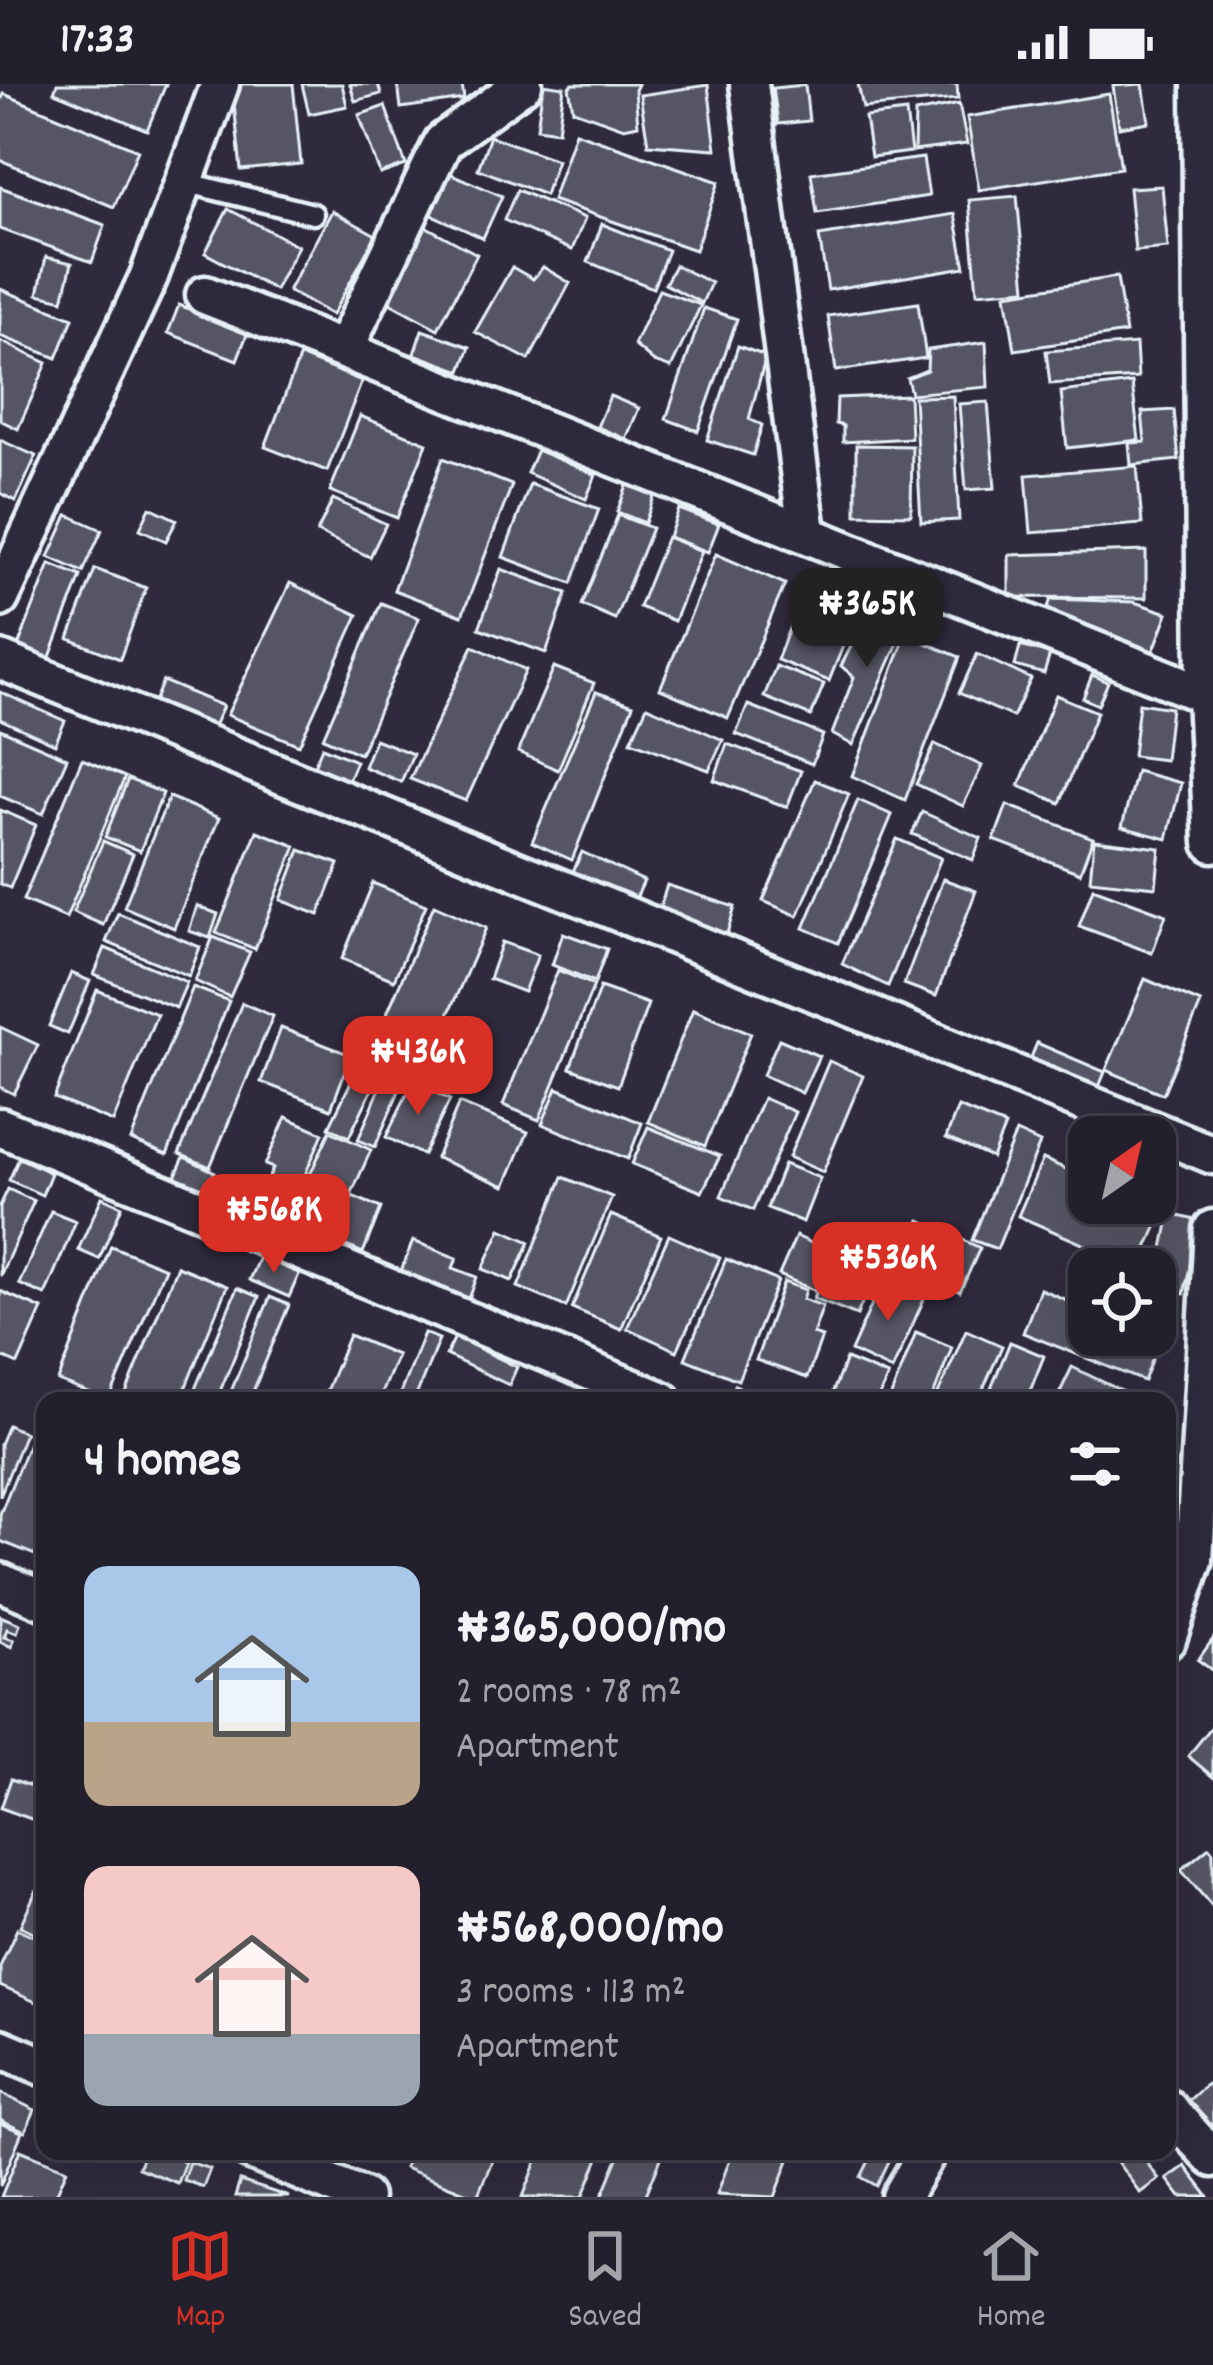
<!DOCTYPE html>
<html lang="en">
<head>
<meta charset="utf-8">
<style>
	:root { --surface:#23202e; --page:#2f2d3a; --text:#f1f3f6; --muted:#a3a3aa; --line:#403e4a; --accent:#d93025 }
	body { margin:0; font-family:Dekko,sans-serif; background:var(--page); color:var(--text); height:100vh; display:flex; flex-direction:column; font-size:45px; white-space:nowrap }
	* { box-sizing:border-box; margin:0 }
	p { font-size:39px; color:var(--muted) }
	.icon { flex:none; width:66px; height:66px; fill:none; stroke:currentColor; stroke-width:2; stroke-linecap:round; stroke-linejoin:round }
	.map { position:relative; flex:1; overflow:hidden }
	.panel { position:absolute; left:36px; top:1308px; width:1140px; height:768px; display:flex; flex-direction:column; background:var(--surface); border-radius:24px; box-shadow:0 12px 48px #0002,0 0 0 3px var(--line) }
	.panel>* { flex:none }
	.needle { width:78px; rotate:34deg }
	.tools { position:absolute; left:1068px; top:1032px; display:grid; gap:24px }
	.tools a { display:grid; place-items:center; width:108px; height:108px; border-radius:24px; background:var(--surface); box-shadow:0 12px 48px #0002,0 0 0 3px var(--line); font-size:60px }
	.price { position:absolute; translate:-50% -102px; padding:0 27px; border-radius:24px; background:var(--accent); color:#fff; font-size:39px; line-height:78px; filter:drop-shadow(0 3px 6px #0008) }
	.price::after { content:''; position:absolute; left:50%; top:72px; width:36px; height:27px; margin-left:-18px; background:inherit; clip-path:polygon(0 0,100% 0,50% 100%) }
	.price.on { background:#222; color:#fff }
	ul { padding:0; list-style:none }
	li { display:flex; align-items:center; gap:36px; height:300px; padding:0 48px }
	li span { display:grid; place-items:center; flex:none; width:336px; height:240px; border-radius:24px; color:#555 }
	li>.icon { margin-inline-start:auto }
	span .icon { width:144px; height:144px; fill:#fffc; stroke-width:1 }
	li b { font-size:51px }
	h2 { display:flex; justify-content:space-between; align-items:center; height:144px; padding:0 48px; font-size:51px }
	.status { display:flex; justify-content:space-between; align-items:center; height:84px; padding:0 60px; background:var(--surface); direction:ltr }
	.status svg { height:33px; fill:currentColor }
	.dock { display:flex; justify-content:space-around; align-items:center; height:168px; border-top:3px solid var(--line); background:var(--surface); font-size:33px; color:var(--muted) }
	.dock a { display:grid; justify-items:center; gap:6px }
	.dock .on { color:var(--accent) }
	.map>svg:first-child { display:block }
	.building { fill:#575565; stroke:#e8f1f8; stroke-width:3 }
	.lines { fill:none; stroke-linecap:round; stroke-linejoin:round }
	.service-casing { stroke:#e8f1f8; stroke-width:27 }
	.minor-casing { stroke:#e8f1f8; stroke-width:45 }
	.service { stroke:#2f2a3d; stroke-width:18 }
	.minor { stroke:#2f2a3d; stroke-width:36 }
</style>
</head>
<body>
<div class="status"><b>17:33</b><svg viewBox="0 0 49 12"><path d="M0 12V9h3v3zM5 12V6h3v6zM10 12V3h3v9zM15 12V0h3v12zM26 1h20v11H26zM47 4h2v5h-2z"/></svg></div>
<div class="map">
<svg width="1213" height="2113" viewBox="0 0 1213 2113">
	<rect width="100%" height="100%" fill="#2f2a3d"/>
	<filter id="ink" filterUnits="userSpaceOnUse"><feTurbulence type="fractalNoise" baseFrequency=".00833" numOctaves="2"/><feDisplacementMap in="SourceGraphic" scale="24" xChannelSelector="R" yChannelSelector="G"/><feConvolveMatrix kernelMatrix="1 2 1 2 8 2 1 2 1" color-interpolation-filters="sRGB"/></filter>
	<g filter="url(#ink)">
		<g class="building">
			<path d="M57 0H166L147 46 54 8Z"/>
			<path d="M232 0H293L301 80 241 86Z"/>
			<path d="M302 0H342L347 22 309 30Z"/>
			<path d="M350 0H378L381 10 355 17Z"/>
			<path d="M398 0H462L464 15 401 24Z"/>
			<path d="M543 0 564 3 558 47 537 44Z"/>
			<path d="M573 0H638L635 6 638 41 624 44 573 26 569 3Z"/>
			<path d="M858 0H957L958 15 863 24Z"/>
			<path d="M1143 0 1149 38 1119 43 1113 2Z"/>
			<path d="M708 1 716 65 648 60 640 11Z"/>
			<path d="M805 1 809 37 778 40 773 4Z"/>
			<path d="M4 10 138 66 114 123 0 76V19Z"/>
			<path d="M1109 10 1121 84 979 106 967 33Z"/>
			<path d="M959 20 967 60 914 67 915 29Z"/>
			<path d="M385 22 406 81 380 90 359 31Z"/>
			<path d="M906 28 911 68 871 73 865 33Z"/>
			<path d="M575 48 719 98 695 166 552 116Z"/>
			<path d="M490 52 557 76 545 111 478 85Z"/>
			<path d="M923 74 929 112 817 129 811 89Z"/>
			<path d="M447 88 502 112 483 154 428 129Z"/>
			<path d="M1162 102 1168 164 1135 167 1129 104Z"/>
			<path d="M0 103 105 141 92 178 0 145Z"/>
			<path d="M517 106 585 134 572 166 504 136Z"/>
			<path d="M1017 112 1026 205 977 209 969 116Z"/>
			<path d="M228 125 298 162 275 206 205 169Z"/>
			<path d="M332 127 376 151 332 231 288 207Z"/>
			<path d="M955 130 965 183 828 206 819 152Z"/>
			<path d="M602 140 668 166 653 204 588 178Z"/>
			<path d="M423 141 477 170 438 245 384 216Z"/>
			<path d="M46 173 72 179 63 216 38 210Z"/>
			<path d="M675 181 711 199 702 219 665 200Z"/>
			<path d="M512 183 533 195 543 183 570 199 529 276 475 248Z"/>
			<path d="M1117 193 1126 249 1015 266 1006 210Z"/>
			<path d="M0 205 73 234 57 274 0 252Z"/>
			<path d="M659 206 701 221 671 284 654 278 634 261Z"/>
			<path d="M918 219 926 274 836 287 828 232Z"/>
			<path d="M179 221 248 248 237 276 168 249Z"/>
			<path d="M704 224 737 235 698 347 666 335Z"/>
			<path d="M422 246 470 263 461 287 414 270Z"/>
			<path d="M0 257 47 279 18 345 0 336Z"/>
			<path d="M986 258 988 303 911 310 907 294 927 286 928 266Z"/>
			<path d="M1136 260 1138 294 1050 300 1046 267Z"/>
			<path d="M738 262 766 272 749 335 762 341 753 371 707 356Z"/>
			<path d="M300 272 362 297 327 387 265 363Z"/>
			<path d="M1132 299 1139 356 1067 364 1061 308Z"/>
			<path d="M909 311 911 354 843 358V342L836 340 837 314Z"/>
			<path d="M610 312 639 324 626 355 597 343Z"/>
			<path d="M953 312 959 436 921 438 914 313Z"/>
			<path d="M988 318 995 404 966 406 959 320Z"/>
			<path d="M1174 326 1179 376 1131 381 1129 359 1145 358 1142 328Z"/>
			<path d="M360 332 427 359 397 434 330 407Z"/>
			<path d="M0 356 36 372 16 417 0 409Z"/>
			<path d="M856 361 912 362 911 431 856 430Z"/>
			<path d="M537 366 596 391 586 415 527 389Z"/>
			<path d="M443 374 512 401 462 532 394 506Z"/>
			<path d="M1137 382 1142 440 1031 449 1026 391Z"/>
			<path d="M629 397 656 407 645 439 617 428Z"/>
			<path d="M530 400 599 425 572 499 503 473Z"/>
			<path d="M333 415 386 440 370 473 317 448Z"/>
			<path d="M150 423 177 436 166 457 140 445Z"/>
			<path d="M679 425 719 440 708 468 669 453Z"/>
			<path d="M68 431 102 446 83 488 49 473Z"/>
			<path d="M618 431 652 444 615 535 582 521Z"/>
			<path d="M667 453 702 467 674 537 639 523Z"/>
			<path d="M1146 467V514L1009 513V471Z"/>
			<path d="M716 470 785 500 728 634 660 605Z"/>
			<path d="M50 480 81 492 48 578 17 565Z"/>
			<path d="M95 485 146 504 120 575 69 555Z"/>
			<path d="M501 485 567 509 546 569 479 544Z"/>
			<path d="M290 499 358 531 299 661 227 631Z"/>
			<path d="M802 511 855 532 829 597 777 576Z"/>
			<path d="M1051 515 1134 518 1168 529 1152 571 1045 531Z"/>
			<path d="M381 519 419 534 360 670 323 654Z"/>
			<path d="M872 522 905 543 853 661 832 650 854 593 841 582Z"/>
			<path d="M906 551 960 573 905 716 852 692Z"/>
			<path d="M473 562 526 586 466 717 410 695Z"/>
			<path d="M1020 562 1050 570 1044 590 1015 582Z"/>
			<path d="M977 570 1031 595 1013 633 959 609Z"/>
			<path d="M776 582 824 600 811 632 764 613Z"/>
			<path d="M554 583 594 599 558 686 518 668Z"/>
			<path d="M1092 591 1108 598 1098 621 1083 614Z"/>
			<path d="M163 597 223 622 214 642 154 618Z"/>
			<path d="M0 608 65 637 55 660 0 635Z"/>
			<path d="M596 608 633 621 572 776 532 758Z"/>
			<path d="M1056 611 1097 628 1060 719 1019 702Z"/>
			<path d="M1139 619 1171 624 1165 676 1133 672Z"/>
			<path d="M748 621 823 651 812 680 736 650Z"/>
			<path d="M647 622 723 656 709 686 631 657Z"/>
			<path d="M0 645 67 674 43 730 0 712Z"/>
			<path d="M375 655 413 670 401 698 364 683Z"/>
			<path d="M727 660 801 687 787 723 714 696Z"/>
			<path d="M935 660 982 682 963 722 916 700Z"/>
			<path d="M322 663 356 677 348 696 314 682Z"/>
			<path d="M82 675 125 693 66 834 23 816Z"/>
			<path d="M1136 687 1181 699 1167 755 1122 743Z"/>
			<path d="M128 695 163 709 140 767 105 753Z"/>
			<path d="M815 696 849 710 798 832 763 817Z"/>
			<path d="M169 713 219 734 174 844 124 823Z"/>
			<path d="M858 716 892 731 838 859 804 844Z"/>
			<path d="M1007 721 1093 754 1080 789 994 756Z"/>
			<path d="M0 726 36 741 10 804 0 800Z"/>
			<path d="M922 728 981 754 973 776 912 750Z"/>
			<path d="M257 747 296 762 255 865 216 849Z"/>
			<path d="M897 755 941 774 888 902 842 880Z"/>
			<path d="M1094 756 1160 764 1156 803 1090 796Z"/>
			<path d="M103 757 133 770 103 841 73 828Z"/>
			<path d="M300 766 339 780 319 831 281 816Z"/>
			<path d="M582 768 644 797 632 823 570 794Z"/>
			<path d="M943 795 976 807 936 912 904 900Z"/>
			<path d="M373 799 426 821 394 896 342 875Z"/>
			<path d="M667 801 735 823 726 853 658 830Z"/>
			<path d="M1093 804 1166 831 1152 869 1079 842Z"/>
			<path d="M434 821 486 844 430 972 378 950Z"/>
			<path d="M197 822 218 830 210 854 189 847Z"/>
			<path d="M118 829 200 863 189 892 106 858Z"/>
			<path d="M563 849 607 865 595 898 552 881Z"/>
			<path d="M213 853 250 868 230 913 195 897Z"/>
			<path d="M502 858 538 871 524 908 489 895Z"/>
			<path d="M105 864 187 898 176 924 94 891Z"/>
			<path d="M558 886 594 901 539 1036 503 1021Z"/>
			<path d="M71 889 90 897 68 950 49 942Z"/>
			<path d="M1145 895 1201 919 1163 1010 1106 986Z"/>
			<path d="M193 903 229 917 167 1071 131 1056Z"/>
			<path d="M600 903 648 920 618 1002 570 984Z"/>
			<path d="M97 906 157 930 113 1038 54 1014Z"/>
			<path d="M242 919 273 932 210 1083 179 1070Z"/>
			<path d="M693 925 751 949 705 1062 648 1038Z"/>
			<path d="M0 943 38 961 14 1010 0 1003Z"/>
			<path d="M281 944 351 971 331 1025 261 998Z"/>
			<path d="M779 955 819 972 802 1009 763 991Z"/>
			<path d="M1037 959 1105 988 1096 1010 1028 981Z"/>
			<path d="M365 969 385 979 349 1053 329 1043Z"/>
			<path d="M829 977 863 992 823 1088 789 1073Z"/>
			<path d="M390 981 407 988 375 1063 358 1056Z"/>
			<path d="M413 998 450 1016 423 1071 386 1053Z"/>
			<path d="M557 1004 642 1039 628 1075 542 1040Z"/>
			<path d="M763 1014 795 1028 753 1126 721 1112Z"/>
			<path d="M459 1019 528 1048 505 1102 436 1074Z"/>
			<path d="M958 1023 1005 1042 992 1074 946 1054Z"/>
			<path d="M286 1033 323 1049 286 1135 262 1125 266 1117 259 1114 273 1084 265 1081Z"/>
			<path d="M648 1043 720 1072 702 1108 632 1080Z"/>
			<path d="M330 1047 371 1066 336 1144 294 1125Z"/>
			<path d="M1016 1048 1040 1059 997 1165 972 1156Z"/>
			<path d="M184 1073 215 1088 206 1107 175 1093Z"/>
			<path d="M19 1074 51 1089 42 1111 9 1096Z"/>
			<path d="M1043 1075 1089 1095V1119H1144L1163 1128 1138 1184 1018 1132Z"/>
			<path d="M784 1080 820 1094 803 1138 767 1124Z"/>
			<path d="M563 1093 612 1113 566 1223 518 1203Z"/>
			<path d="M8 1105 34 1117 0 1192V1122Z"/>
			<path d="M352 1112 381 1124 363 1169 334 1157Z"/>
			<path d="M102 1113 122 1122 99 1175 78 1166Z"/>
			<path d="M51 1127 76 1137 45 1211 19 1200Z"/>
			<path d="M1170 1130 1200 1137 1184 1210 1155 1203Z"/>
			<path d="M611 1131 661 1152 621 1245 572 1224Z"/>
			<path d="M920 1136 980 1164 960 1208 900 1179Z"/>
			<path d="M501 1145 530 1158 512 1197 483 1185Z"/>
			<path d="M669 1151 720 1174 677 1267 627 1244Z"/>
			<path d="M796 1152 833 1169 816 1207 779 1191Z"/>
			<path d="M413 1157 457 1174 453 1184 477 1193 469 1215 401 1187Z"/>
			<path d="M111 1162 165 1184 109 1317 58 1297Z"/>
			<path d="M834 1166 877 1183 857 1231 814 1214Z"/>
			<path d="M260 1171 300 1188 289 1213 249 1196Z"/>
			<path d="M726 1175 778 1197 738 1296 685 1275Z"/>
			<path d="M177 1182 227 1202 180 1317H123Z"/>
			<path d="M883 1195 925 1213 892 1286 851 1267Z"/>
			<path d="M784 1198 806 1206 803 1215 823 1222 813 1250 822 1253 807 1294 756 1276Z"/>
			<path d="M237 1204 259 1213 216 1317H190Z"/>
			<path d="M1040 1205 1089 1225V1251L1161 1253 1144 1297 1023 1249Z"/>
			<path d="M0 1207 42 1225 18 1280 0 1272Z"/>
			<path d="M270 1213 289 1221 249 1317H227Z"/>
			<path d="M966 1246 1002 1262 978 1317H935Z"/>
			<path d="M916 1248 952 1263 931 1317H889Z"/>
			<path d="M424 1249 439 1255 414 1317H397Z"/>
			<path d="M349 1251 397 1271 378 1317H322Z"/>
			<path d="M455 1253 517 1283 509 1301 446 1271Z"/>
			<path d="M1010 1258 1044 1272 1026 1317H986Z"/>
			<path d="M846 1275 888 1292 877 1317H829Z"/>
			<path d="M1072 1283 1134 1313 1131 1317H1079L1060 1308Z"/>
			<path d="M735 1301 761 1313 759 1317H728Z"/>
			<path d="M45 1319V1475L0 1457V1430Z"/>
			<path d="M8 1341 25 1349 0 1412V1360Z"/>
			<path d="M0 1532 20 1540 17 1549 7 1545 4 1553 14 1556 12 1563 0 1558Z"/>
			<path d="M1213 1555V1587L1198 1576Z"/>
			<path d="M1213 1641V1693L1188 1672Z"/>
			<path d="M11 1695 45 1707V1740L1 1724Z"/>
			<path d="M1209 1763 1213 1768V1824L1181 1786Z"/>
			<path d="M36 1807 45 1811V1853L20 1842Z"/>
			<path d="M17 1845 45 1857V1922L0 1902V1883Z"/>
			<path d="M1207 2000 1213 2006V2063L1179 2025Z"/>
			<path d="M0 2009 35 2026 25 2048 0 2036Z"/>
			<path d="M0 2039 22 2048 0 2102Z"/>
			<path d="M20 2066 67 2085 55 2113H1Z"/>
			<path d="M145 2067H159L185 2078 177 2099 138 2084Z"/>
			<path d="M411 2067H496L477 2113 404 2084Z"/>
			<path d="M541 2067H602L583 2113H523Z"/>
			<path d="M621 2067H664L645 2113H602Z"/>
			<path d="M733 2067H766L789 2076 775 2113 717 2110Z"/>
			<path d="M874 2067H894L877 2102 861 2093Z"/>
			<path d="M1109 2067H1138L1159 2095 1140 2109Z"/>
			<path d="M189 2078 210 2085 203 2103 183 2096Z"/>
			<path d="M1185 2082 1209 2113H1181L1167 2095Z"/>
			<path d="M240 2097 289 2113H235Z"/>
		</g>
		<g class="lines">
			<defs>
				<path id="service" d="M184 98 313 130"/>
				<g id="minor">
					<path d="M749 0 807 448"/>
					<path d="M1201 0 1206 611 1213 759"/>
					<path d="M205 211C539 344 873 475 1206 611"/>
					<path d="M344 266 443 58 523 0"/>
					<path d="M0 514 149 192 220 0"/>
					<path d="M0 576 1213 1071"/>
					<path d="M0 1043 663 1317"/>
					<path d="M0 1498 45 1517"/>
					<path d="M1167 1555 1194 1476 1213 1145"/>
					<path d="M0 1964 45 1983"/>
					<path d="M1167 2024 1213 2074"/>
					<path d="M251 2067 363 2113"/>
					<path d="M901 2113 928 2067"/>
				</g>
			</defs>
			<use href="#service" class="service-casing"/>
			<use href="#minor" class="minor-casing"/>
			<use href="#service" class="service"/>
			<use href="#minor" class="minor"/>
		</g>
	</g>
</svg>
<div class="tools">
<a><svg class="needle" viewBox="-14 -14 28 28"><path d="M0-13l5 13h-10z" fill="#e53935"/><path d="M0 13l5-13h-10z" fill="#a3a3aa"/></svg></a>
<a><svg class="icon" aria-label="locate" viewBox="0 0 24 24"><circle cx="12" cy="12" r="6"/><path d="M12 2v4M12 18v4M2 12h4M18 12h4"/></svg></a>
</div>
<b class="price on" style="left:867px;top:586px">₦365K</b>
<b class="price" style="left:418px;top:1034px">₦436K</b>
<b class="price" style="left:274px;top:1192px">₦568K</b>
<b class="price" style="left:888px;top:1240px">₦536K</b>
<section class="panel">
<h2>4 homes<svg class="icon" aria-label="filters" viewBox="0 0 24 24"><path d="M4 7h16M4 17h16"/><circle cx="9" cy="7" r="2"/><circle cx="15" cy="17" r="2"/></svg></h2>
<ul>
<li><span style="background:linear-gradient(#a9c7e8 65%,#b9a48a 0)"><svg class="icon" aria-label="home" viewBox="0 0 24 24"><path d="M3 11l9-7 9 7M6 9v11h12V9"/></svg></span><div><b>₦365,000/mo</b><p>2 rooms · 78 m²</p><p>Apartment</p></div></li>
<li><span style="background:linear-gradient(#f6c9c9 70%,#9aa5b1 0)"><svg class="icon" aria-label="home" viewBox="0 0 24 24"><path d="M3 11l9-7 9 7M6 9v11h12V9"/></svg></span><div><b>₦568,000/mo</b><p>3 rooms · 113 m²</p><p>Apartment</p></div></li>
</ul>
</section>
</div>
<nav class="dock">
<a class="on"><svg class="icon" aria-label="map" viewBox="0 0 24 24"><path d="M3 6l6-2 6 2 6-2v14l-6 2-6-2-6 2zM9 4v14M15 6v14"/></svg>Map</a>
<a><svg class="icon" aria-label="saved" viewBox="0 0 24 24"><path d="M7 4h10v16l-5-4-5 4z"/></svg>Saved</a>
<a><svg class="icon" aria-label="home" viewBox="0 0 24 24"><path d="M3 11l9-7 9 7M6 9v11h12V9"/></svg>Home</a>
</nav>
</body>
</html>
